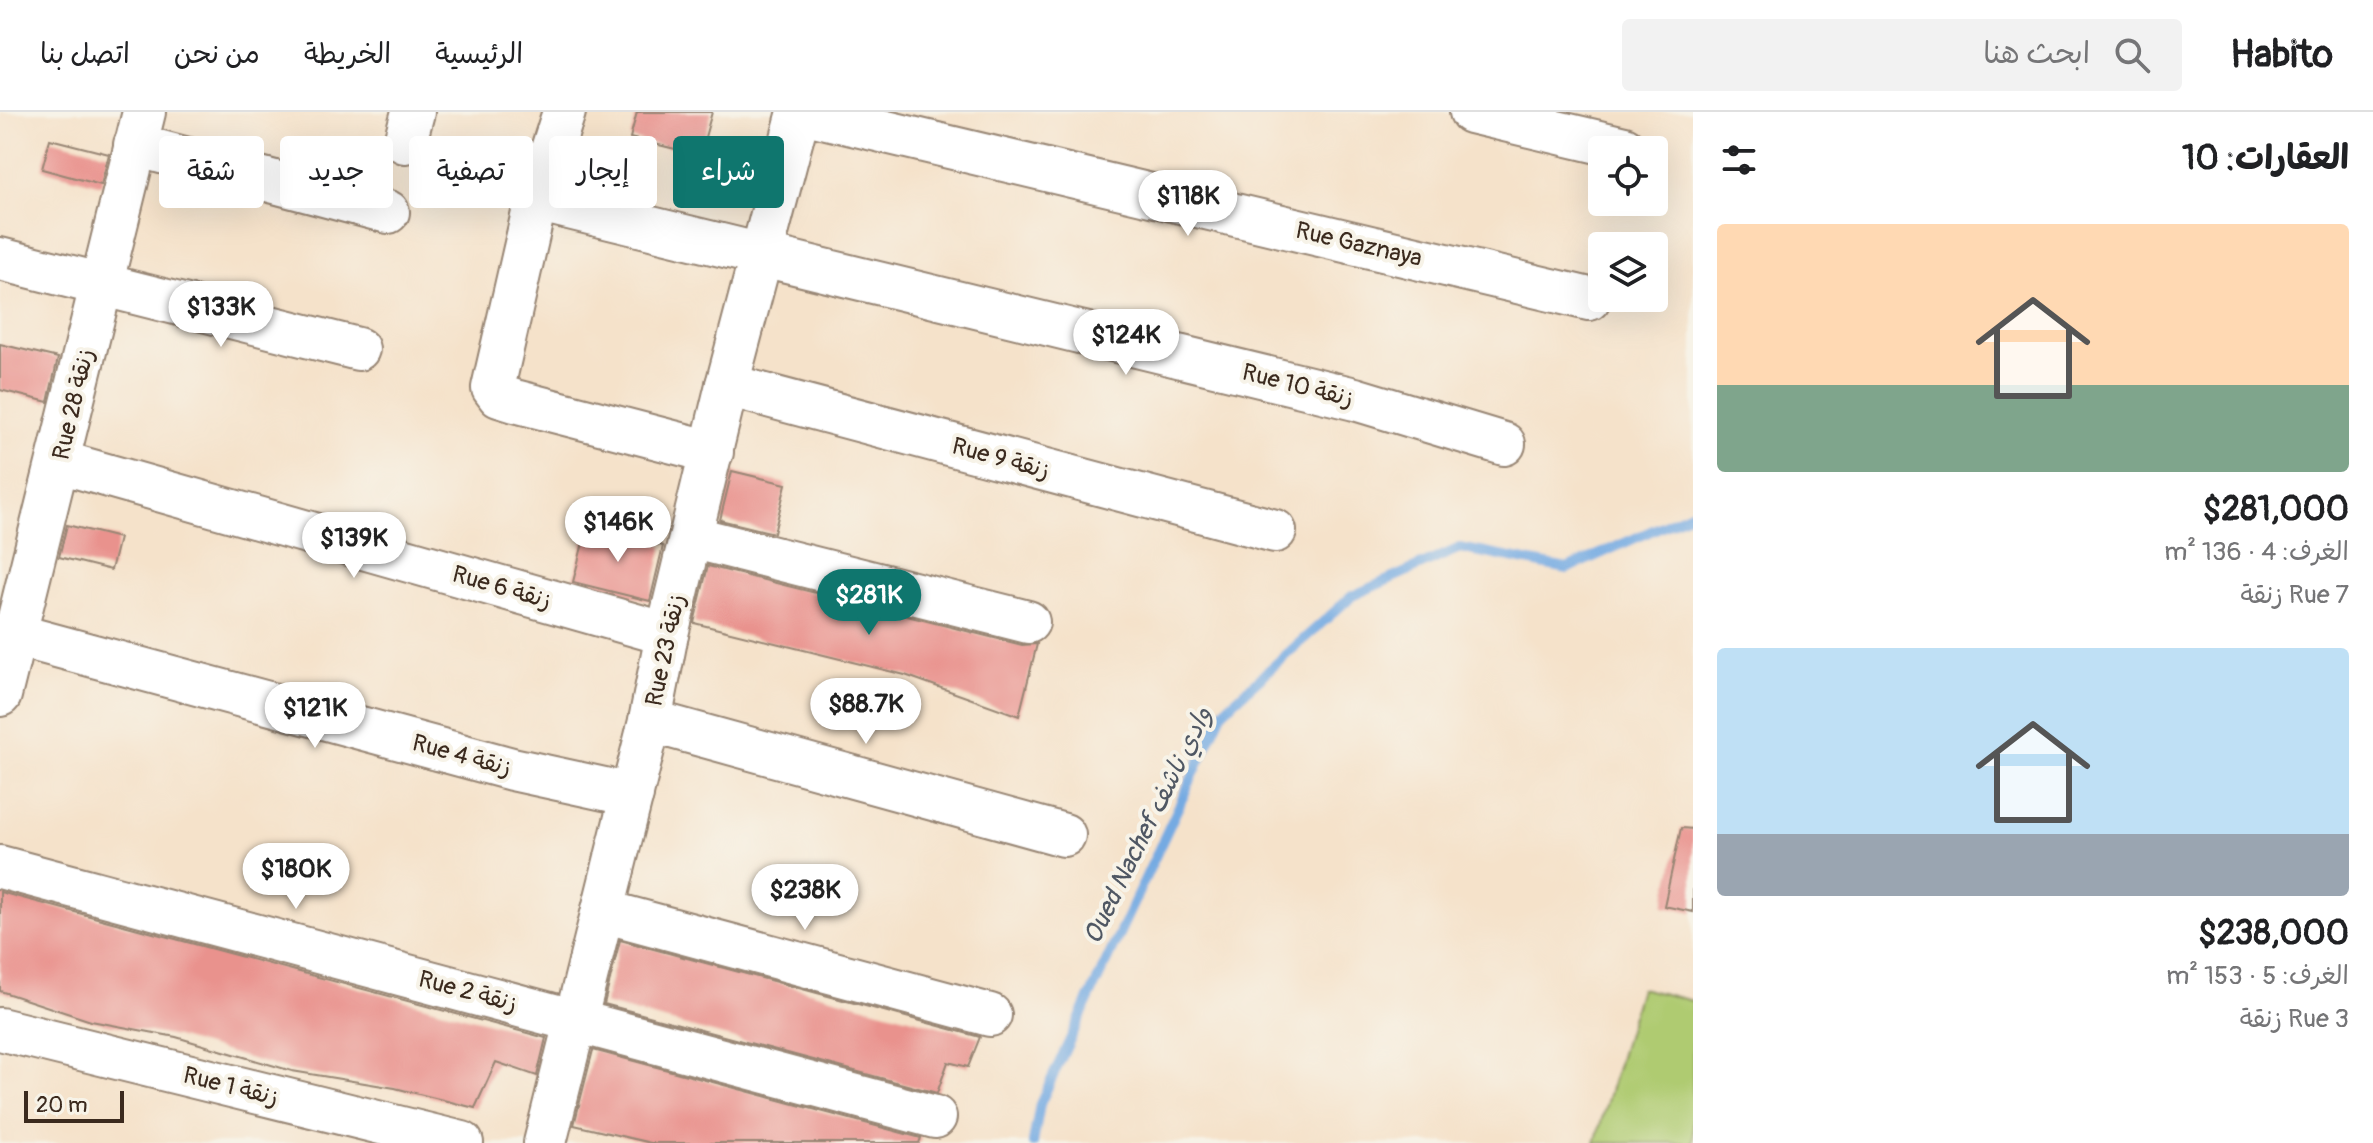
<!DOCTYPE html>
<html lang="ar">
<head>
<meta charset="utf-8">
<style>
	:root { --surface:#fff; --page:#f2f2f2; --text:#202124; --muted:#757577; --line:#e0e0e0; --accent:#0f766e }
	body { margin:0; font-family:Pangolin,"Playpen Sans Arabic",sans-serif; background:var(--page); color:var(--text); direction:rtl; height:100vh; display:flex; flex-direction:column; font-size:30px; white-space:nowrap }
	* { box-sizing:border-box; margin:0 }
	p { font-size:26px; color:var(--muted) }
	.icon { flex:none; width:44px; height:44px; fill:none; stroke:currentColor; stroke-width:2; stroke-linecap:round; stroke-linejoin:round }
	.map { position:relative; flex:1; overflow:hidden; direction:ltr }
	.sheet { display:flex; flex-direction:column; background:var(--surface); width:680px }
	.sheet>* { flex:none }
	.guide { position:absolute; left:24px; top:24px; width:760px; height:72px; direction:rtl; display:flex; gap:16px }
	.tools { position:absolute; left:1588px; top:24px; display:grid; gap:16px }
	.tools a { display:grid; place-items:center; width:80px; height:80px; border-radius:8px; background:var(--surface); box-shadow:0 8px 32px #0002; font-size:40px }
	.scale { position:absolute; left:24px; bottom:20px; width:100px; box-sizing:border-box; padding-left:8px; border:4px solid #3b2a1e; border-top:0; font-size:22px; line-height:28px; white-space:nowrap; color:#3b2a1e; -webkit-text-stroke:6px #f7f3e8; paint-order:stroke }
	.price { position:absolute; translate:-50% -68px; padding:0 18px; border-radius:28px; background:#fff; color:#222; font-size:26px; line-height:52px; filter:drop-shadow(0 2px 4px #0008) }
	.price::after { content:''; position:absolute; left:50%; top:48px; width:24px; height:18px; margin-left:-12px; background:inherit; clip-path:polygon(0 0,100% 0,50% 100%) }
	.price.selected { background:var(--accent); color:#fff }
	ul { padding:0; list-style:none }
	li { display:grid; align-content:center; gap:16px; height:424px; padding:0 24px }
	li span { display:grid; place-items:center; height:248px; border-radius:8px; color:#555 }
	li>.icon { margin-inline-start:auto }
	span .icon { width:144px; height:144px; fill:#fffc; stroke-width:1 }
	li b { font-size:34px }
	h2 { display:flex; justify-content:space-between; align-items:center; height:96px; padding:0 24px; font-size:34px }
	.chip { padding:0 28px; border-radius:8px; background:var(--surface); box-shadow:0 8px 32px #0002; font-size:28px; line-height:72px }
	.chip.selected { background:var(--accent); color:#fff }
	header { display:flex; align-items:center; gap:48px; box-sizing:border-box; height:112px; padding:0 40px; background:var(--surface); border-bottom:2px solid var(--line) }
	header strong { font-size:38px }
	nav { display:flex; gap:44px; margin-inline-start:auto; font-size:28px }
	.search { width:560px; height:72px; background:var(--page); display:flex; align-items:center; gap:20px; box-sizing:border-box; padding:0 28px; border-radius:8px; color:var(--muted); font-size:30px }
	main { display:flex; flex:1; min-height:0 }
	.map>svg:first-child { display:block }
	.green { fill:#afcb71; stroke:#757a48; stroke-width:2 }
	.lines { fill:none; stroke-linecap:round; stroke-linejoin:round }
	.stream { stroke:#74aae2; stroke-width:10 }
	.building { fill:#e9928d }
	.minor-casing { stroke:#988674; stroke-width:46 }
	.minor { stroke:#fff; stroke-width:42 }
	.labels { text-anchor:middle; stroke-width:8; stroke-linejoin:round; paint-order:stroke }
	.street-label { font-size:24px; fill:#3b2a1e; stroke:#f7f3e8 }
	.water-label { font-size:26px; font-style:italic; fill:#4f5763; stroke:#f7f3e8 }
</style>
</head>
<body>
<header>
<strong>Habito</strong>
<div class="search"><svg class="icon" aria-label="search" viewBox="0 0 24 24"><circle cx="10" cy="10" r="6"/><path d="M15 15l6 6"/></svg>ابحث هنا</div>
<nav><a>الرئيسية</a><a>الخريطة</a><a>من نحن</a><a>اتصل بنا</a></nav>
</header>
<main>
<section class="sheet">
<h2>العقارات: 10<svg class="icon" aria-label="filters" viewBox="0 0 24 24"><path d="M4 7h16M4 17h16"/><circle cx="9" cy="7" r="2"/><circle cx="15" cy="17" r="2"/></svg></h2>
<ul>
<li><span style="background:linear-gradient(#ffd9b3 65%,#7fa58c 0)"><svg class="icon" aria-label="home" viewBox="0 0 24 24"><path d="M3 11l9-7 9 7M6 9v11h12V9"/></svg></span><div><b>$281,000</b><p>الغرف: 4 · 136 m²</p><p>Rue 7 زنقة</p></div></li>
<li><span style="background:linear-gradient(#bfe0f5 75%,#9aa5b1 0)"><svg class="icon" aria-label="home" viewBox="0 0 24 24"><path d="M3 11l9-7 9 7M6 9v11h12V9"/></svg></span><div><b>$238,000</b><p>الغرف: 5 · 153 m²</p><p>Rue 3 زنقة</p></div></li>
</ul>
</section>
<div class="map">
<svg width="1693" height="1031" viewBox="0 0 1693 1031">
	<rect width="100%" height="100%" fill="#f7f3e8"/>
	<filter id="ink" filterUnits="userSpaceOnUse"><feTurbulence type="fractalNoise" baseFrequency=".0125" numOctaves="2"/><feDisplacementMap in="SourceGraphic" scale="16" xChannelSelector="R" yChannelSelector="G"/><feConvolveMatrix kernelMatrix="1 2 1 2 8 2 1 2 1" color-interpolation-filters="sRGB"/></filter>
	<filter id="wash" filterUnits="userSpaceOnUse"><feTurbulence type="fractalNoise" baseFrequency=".006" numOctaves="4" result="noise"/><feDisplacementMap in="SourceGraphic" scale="32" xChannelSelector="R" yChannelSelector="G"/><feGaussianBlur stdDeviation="1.8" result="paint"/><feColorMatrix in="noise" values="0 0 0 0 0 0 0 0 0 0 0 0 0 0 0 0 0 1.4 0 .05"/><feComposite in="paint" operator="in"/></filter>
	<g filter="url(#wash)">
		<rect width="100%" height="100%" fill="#f5e2ca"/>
		<path class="green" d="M1640 876 1693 889V1031H1595Z"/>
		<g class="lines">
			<path class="stream" d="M1033 1031 1040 992 1223 599 1352 484 1460 436 1567 457 1693 400"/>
		</g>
		<g id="blocks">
			<g class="building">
				<path d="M637 0H712L700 43 630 26Z"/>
				<path d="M50 27 109 42 101 73 42 57Z"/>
				<path d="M0 232 58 246 48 290 0 278Z"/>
				<path d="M732 359 786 372 774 421 720 408Z"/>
				<path d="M67 413 119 426 111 458 59 445Z"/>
				<path d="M587 415 663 434 650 489 573 470Z"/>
				<path d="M708 454 1022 533 1037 532 1019 604 905 563 694 511Z"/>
				<path d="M1681 716 1693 717V800L1664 794Z"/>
				<path d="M0 780 546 926 537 964 496 950 475 996 395 976 292 959 176 925 91 909 0 879Z"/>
				<path d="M620 828 980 925 968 955 948 950 937 981 604 892Z"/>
				<path d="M593 938 921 1026 919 1031H651L574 1013Z"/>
			</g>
		</g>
	</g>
	<g filter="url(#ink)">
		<use href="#blocks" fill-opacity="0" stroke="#988674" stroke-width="2"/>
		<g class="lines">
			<defs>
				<g id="minor">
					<path d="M564 0 536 88 493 276 499 284 515 289 712 340"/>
					<path d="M802 0 1589 187"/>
					<path d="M1471 0 1624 36"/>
					<path d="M405 30 413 0"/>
					<path d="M135 33 388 100"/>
					<path d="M536 88 1355 287 1504 332"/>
					<path d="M0 147 358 237"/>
					<path d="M727 273 1275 419"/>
					<path d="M60 350 667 522"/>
					<path d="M691 425 1028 510"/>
					<path d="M16 523 512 657 632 683"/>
					<path d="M0 583 144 0"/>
					<path d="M650 609 1064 723"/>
					<path d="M0 755 935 1005"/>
					<path d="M603 799 990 903"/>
					<path d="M0 917 462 1031"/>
					<path d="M545 1031 650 609 667 522 727 273 799 0"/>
				</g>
			</defs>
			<use href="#minor" class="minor-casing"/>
			<use href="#minor" class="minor"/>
		</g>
	</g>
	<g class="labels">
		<g class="street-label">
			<text transform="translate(1359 132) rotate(13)" y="8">Rue Gaznaya</text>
			<text transform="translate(1298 273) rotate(14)" y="8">Rue 10 زنقة</text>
			<text transform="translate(73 292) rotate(-77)" y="8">Rue 28 زنقة</text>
			<text transform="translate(1001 346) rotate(15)" y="8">Rue 9 زنقة</text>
			<text transform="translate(502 475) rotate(16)" y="8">Rue 6 زنقة</text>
			<text transform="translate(665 538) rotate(-78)" y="8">Rue 23 زنقة</text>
			<text transform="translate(462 643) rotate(15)" y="8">Rue 4 زنقة</text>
			<text transform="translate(468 879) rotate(15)" y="8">Rue 2 زنقة</text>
			<text transform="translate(231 974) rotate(14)" y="8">Rue زنقة 1</text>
		</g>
		<g class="water-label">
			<text transform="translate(1147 713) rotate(-64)" y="9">Oued Nachef وادي ناشف</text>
		</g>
	</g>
</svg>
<div class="tools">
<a><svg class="icon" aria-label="locate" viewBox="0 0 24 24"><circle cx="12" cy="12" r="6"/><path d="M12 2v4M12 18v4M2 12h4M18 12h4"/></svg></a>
<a><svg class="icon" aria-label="layers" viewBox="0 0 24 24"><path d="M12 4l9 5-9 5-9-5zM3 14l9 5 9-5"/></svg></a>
</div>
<div class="scale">20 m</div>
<b class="price" style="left:1188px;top:126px">$118K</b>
<b class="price" style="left:221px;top:237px">$133K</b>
<b class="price" style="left:1126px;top:265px">$124K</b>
<b class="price" style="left:618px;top:452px">$146K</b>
<b class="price" style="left:354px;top:468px">$139K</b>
<b class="price selected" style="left:869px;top:525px">$281K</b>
<b class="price" style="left:866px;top:634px">$88.7K</b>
<b class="price" style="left:315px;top:638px">$121K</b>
<b class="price" style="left:296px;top:799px">$180K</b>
<b class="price" style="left:805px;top:820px">$238K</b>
<div class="guide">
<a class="chip selected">شراء</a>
<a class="chip">إيجار</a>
<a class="chip">تصفية</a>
<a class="chip">جديد</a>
<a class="chip">شقة</a>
</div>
</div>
</main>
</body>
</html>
